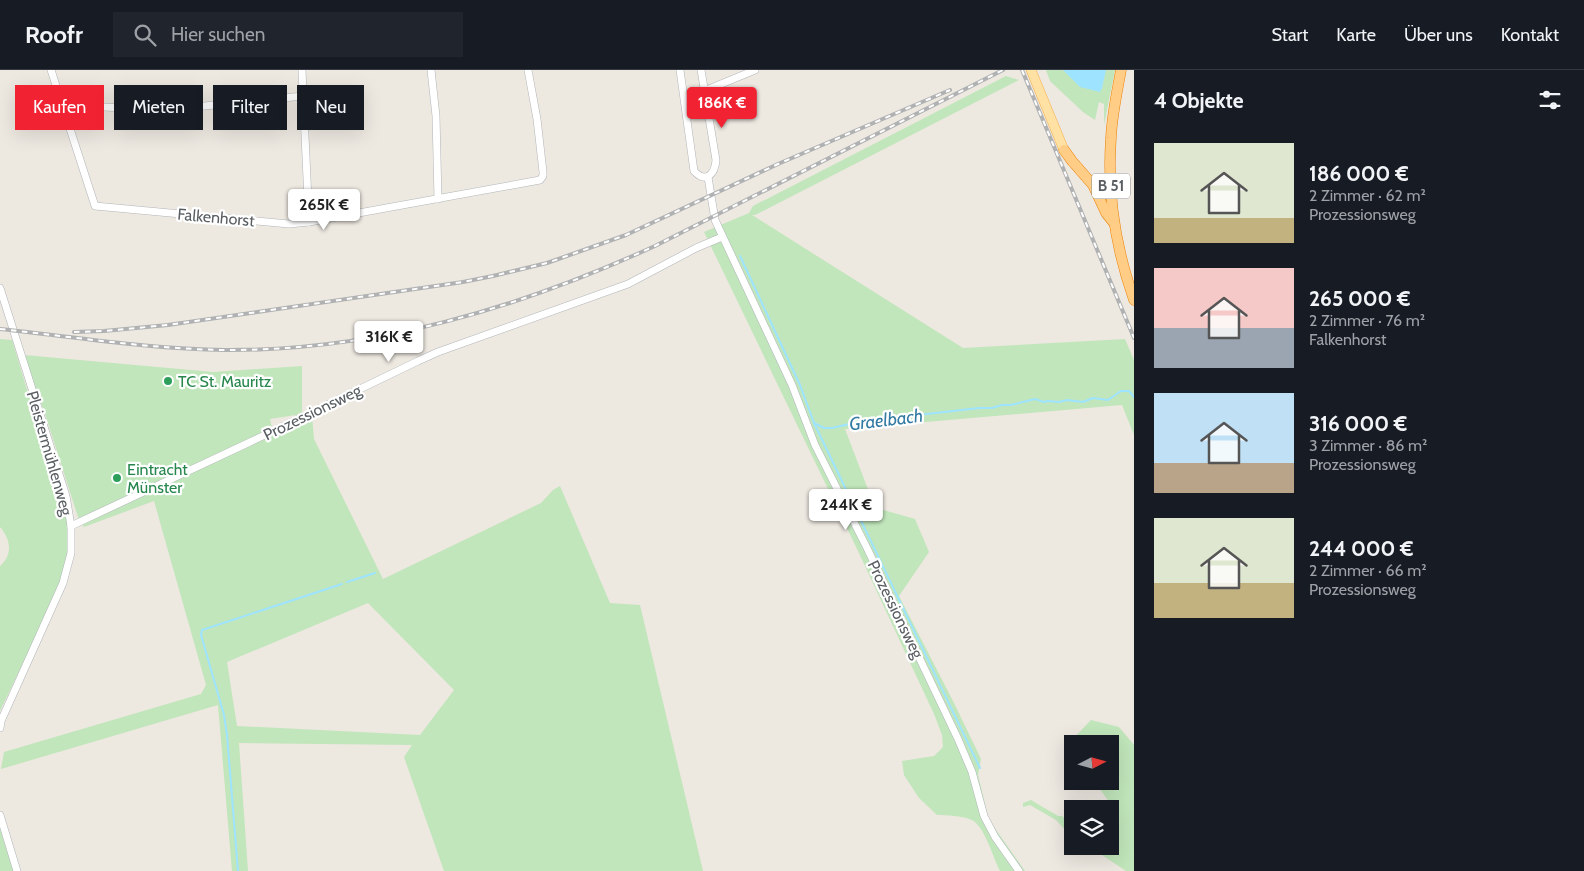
<!DOCTYPE html>
<html lang="de">
<head>
<meta charset="utf-8">
<style>
	:root { --surface:#171b24; --page:#20242c; --text:#f1f3f6; --muted:#9ea1a6; --line:#363941; --accent:#f12232 }
	body { margin:0; font-family:Cabin,sans-serif; background:var(--page); color:var(--text); height:100vh; display:flex; flex-direction:column; font-size:19px; white-space:nowrap }
	* { box-sizing:border-box; margin:0 }
	p { font-size:16px; color:var(--muted) }
	.icon { flex:none; width:28px; height:28px; fill:none; stroke:currentColor; stroke-width:2; stroke-linecap:round; stroke-linejoin:round }
	.map { position:relative; flex:1; overflow:hidden }
	.drawer { display:flex; flex-direction:column; background:var(--surface); width:450px }
	.drawer>* { flex:none }
	.guide { position:absolute; left:15px; top:15px; width:475px; height:45px; display:flex; gap:10px }
	.needle { width:32px; rotate:84deg }
	.fabs { position:absolute; left:1064px; top:665px; display:grid; gap:10px }
	.fabs a { display:grid; place-items:center; width:55px; height:55px; border-radius:0px; background:var(--surface); box-shadow:0 5px 20px #0002; font-size:25px }
	.price { position:absolute; translate:-50% -42px; padding:0 11px; border-radius:5px; background:#fff; color:#222; font-size:16px; line-height:32px; filter:drop-shadow(0 1px 2px #0008) }
	.price::after { content:''; position:absolute; left:50%; top:30px; width:15px; height:11px; margin-left:-8px; background:inherit; clip-path:polygon(0 0,100% 0,50% 100%) }
	.price.current { background:var(--accent); color:#fff }
	ul { padding:0; list-style:none }
	li { display:flex; align-items:center; gap:15px; height:125px; padding:0 20px }
	li span { display:grid; place-items:center; flex:none; width:140px; height:100px; border-radius:0px; color:#555 }
	li>.icon { margin-inline-start:auto }
	span .icon { width:60px; height:60px; fill:#fffc; stroke-width:1 }
	li b { font-size:21px }
	h2 { display:flex; justify-content:space-between; align-items:center; height:60px; padding:0 20px; font-size:21px }
	.tag { padding:0 18px; border-radius:0px; background:var(--surface); box-shadow:0 5px 20px #0002; font-size:18px; line-height:45px }
	.tag.current { background:var(--accent); color:#fff }
	header { display:flex; align-items:center; gap:30px; box-sizing:border-box; height:70px; padding:0 25px; background:var(--surface); border-bottom:1px solid var(--line) }
	header strong { font-size:24px }
	nav { display:flex; gap:28px; margin-inline-start:auto; font-size:18px }
	.search { width:350px; height:45px; background:var(--page); display:flex; align-items:center; gap:12px; box-sizing:border-box; padding:0 18px; border-radius:0px; color:var(--muted); font-size:19px }
	main { display:flex; flex:1; min-height:0 }
	.map>svg:first-child { display:block }
	.green { fill:#c1e6bb; fill-rule:evenodd }
	.water { fill:#9ee3ff }
	.lines { fill:none; stroke-linecap:round; stroke-linejoin:round }
	.stream { stroke:#9ee3ff; stroke-width:2 }
	.minor-casing { stroke:#b1b5b9; stroke-width:8 }
	.major-casing { stroke:#f7ae4e; stroke-width:10 }
	.highway-casing { stroke:#ed7f00; stroke-width:11 }
	.minor { stroke:#fff; stroke-width:7 }
	.major { stroke:#ffe2a3; stroke-width:9 }
	.highway { stroke:#ffcd85; stroke-width:10 }
	.rail-casing { stroke:#b0b1b2; stroke-width:4 }
	.rail { stroke:#fff; stroke-width:2; stroke-dasharray:5.5; stroke-linecap:butt }
	.leisure-dot { fill:#2e9e5b; stroke:#fff; stroke-width:2 }
	.labels { text-anchor:middle; stroke-width:4.5; stroke-linejoin:round; paint-order:stroke }
	.shield { fill:#fff; stroke:#8b8e91; stroke-width:1 }
	.shield-label { font-size:15px; font-weight:bold; fill:#595e62 }
	.street-label { font-size:16px; fill:#595e62; stroke:#fff }
	.leisure-label { font-size:16px; fill:#27864d; stroke:#fff; text-anchor:start }
	.water-label { font-size:18px; font-style:italic; fill:#337ba3; stroke:#fff }
</style>
</head>
<body>
<header>
<strong>Roofr</strong>
<div class="search"><svg class="icon" aria-label="search" viewBox="0 0 24 24"><circle cx="10" cy="10" r="6"/><path d="M15 15l6 6"/></svg>Hier suchen</div>
<nav><a>Start</a><a>Karte</a><a>Über uns</a><a>Kontakt</a></nav>
</header>
<main>
<div class="map">
<svg width="1134" height="801" viewBox="0 0 1134 801">
	<rect width="100%" height="100%" fill="#ede8e0"/>
	<g class="green">
		<path d="M1046 0H1115L1104 55V34L1099 32 1095 50 1083 42 1050 11Z"/>
		<path d="M1006 6 1019 10 755 145H752L963 278 1125 269 1134 290V365L1122 335 845 359 872 430 880 439 915 449 929 482 899 526 954 633 981 689 978 705 989 750 1025 801H1000C993 788 985 757 972 750 964 746 946 745 937 745L919 728 904 705 902 691 934 686 943 677 942 665 934 644 858 481 704 162 749 143 753 136Z"/>
		<path d="M0 269 12 270 68 455 69 481 63 509 0 641V496C13 485 11 470 0 457Z"/>
		<path d="M24 285 213 302 302 296V344L270 349 272 358 79 450 45 344Z"/>
		<path d="M312 346 314 369 383 509 541 433 553 420 560 416 610 533 640 535 703 801H444L404 687 412 675 239 673 248 801H232L218 635 1 699 4 682 201 624 206 615 154 431 84 457 81 453ZM368 533 454 620 420 665 237 656 227 592Z"/>
		<path d="M1091 650 1119 657 1134 675V801H1126L1090 777 1085 780 1082 776H1110V739H1105L1110 736 1113 737 1096 714 1090 711H1110V674H1072V680V670Z"/>
		<path d="M1031 730 1058 746H1062L1072 755V767L1056 750 1030 735 1023 737V733Z"/>
		<path d="M0 758 6 778 10 779 16 801H0Z"/>
	</g>
	<path class="water" d="M1063 0H1106L1102 18 1100 22 1080 17Z"/>
	<g class="lines">
		<g class="stream">
			<path d="M740 186 800 315 814 353 980 698"/>
			<path d="M814 353 824 358H832L858 352 979 338H992L1002 335H1011L1035 329 1044 332 1048 331 1059 332 1067 330 1083 332 1093 328 1108 330 1121 321H1129L1134 327"/>
			<path d="M347 512 375 503"/>
			<path d="M238 801 227 665 224 645 201 565 202 560 342 514"/>
		</g>
		<defs>
			<g id="minor">
				<path d="M51 0 95 136 289 154 309 152 540 110 543 106V102L537 49 528 0"/>
				<path d="M302 0 309 152"/>
				<path d="M431 0 436 46 438 129"/>
				<path d="M680 0 694 101C706 114 715 104 716 90L701 0"/>
				<path d="M704 21 755 0"/>
				<path d="M63 35 165 40 303 26"/>
				<path d="M708 107 715 150 792 315 815 375 867 478 958 669 972 702 984 746 995 767 1019 801"/>
				<path d="M0 218 66 426 71 456V483L63 513 1 651 0 658"/>
				<path d="M71 456 248 373 418 291 438 282 628 214 696 178 722 167"/>
				<path d="M0 745 17 801"/>
			</g>
			<path id="major" d="M1031 0 1064 80"/>
			<g id="highway">
				<path d="M1121 0C1117 22 1112 45 1111 68 1107 122 1116 179 1134 230"/>
				<path d="M1064 80 1072 91 1093 115 1106 143 1114 153"/>
			</g>
		</defs>
		<use href="#minor" class="minor-casing"/>
		<use href="#major" class="major-casing"/>
		<use href="#highway" class="highway-casing"/>
		<use href="#minor" class="minor"/>
		<use href="#major" class="major"/>
		<use href="#highway" class="highway"/>
		<defs>
			<g id="rail">
				<path d="M1022 0 1134 268"/>
				<path d="M0 259C75 267 150 279 225 280 376 281 519 238 655 176L1003 0"/>
				<path d="M74 262 104 261 168 255 463 212 493 206 547 193 626 165 778 94 950 20"/>
			</g>
		</defs>
		<use href="#rail" class="rail-casing"/>
		<use href="#rail" class="rail"/>
	</g>
	<g class="leisure-dot">
		<circle cx="168" cy="311" r="5"/>
		<circle cx="117" cy="408" r="5"/>
	</g>
	<g class="labels">
		<rect class="shield" x="1092" y="103.5" width="38" height="25" rx="4"/>
		<g class="shield-label">
			<text x="1111" y="121">B 51</text>
		</g>
		<g class="street-label">
			<text transform="translate(216 147) rotate(5)" y="6">Falkenhorst</text>
			<text transform="translate(312 342) rotate(-26)" y="6">Prozessionsweg</text>
			<text transform="translate(50 383) rotate(74)" y="6">Pleistermühlenweg</text>
			<text transform="translate(896 539) rotate(64)" y="6">Prozessionsweg</text>
		</g>
		<g class="leisure-label">
			<text x="178" y="317">TC St. Mauritz</text>
			<text x="127" y="405">Eintracht<tspan x="127" dy="18">Münster</tspan></text>
		</g>
		<g class="water-label">
			<text transform="translate(886 350) rotate(-7)" y="6">Graelbach</text>
		</g>
	</g>
</svg>
<div class="fabs">
<a><svg class="needle" viewBox="-14 -14 28 28"><path d="M0-13l5 13h-10z" fill="#e53935"/><path d="M0 13l5-13h-10z" fill="#9ea1a6"/></svg></a>
<a><svg class="icon" aria-label="layers" viewBox="0 0 24 24"><path d="M12 4l9 5-9 5-9-5zM3 14l9 5 9-5"/></svg></a>
</div>
<b class="price current" style="left:722px;top:59px">186K €</b>
<b class="price" style="left:324px;top:161px">265K €</b>
<b class="price" style="left:389px;top:293px">316K €</b>
<b class="price" style="left:846px;top:461px">244K €</b>
<div class="guide">
<a class="tag current">Kaufen</a>
<a class="tag">Mieten</a>
<a class="tag">Filter</a>
<a class="tag">Neu</a>
</div>
</div>
<section class="drawer">
<h2>4 Objekte<svg class="icon" aria-label="filters" viewBox="0 0 24 24"><path d="M4 7h16M4 17h16"/><circle cx="9" cy="7" r="2"/><circle cx="15" cy="17" r="2"/></svg></h2>
<ul>
<li><span style="background:linear-gradient(#dfe7d0 75%,#c2b280 0)"><svg class="icon" aria-label="home" viewBox="0 0 24 24"><path d="M3 11l9-7 9 7M6 9v11h12V9"/></svg></span><div><b>186 000 €</b><p>2 Zimmer · 62 m²</p><p>Prozessionsweg</p></div></li>
<li><span style="background:linear-gradient(#f6c9c9 60%,#9aa5b1 0)"><svg class="icon" aria-label="home" viewBox="0 0 24 24"><path d="M3 11l9-7 9 7M6 9v11h12V9"/></svg></span><div><b>265 000 €</b><p>2 Zimmer · 76 m²</p><p>Falkenhorst</p></div></li>
<li><span style="background:linear-gradient(#bfe0f5 70%,#b9a48a 0)"><svg class="icon" aria-label="home" viewBox="0 0 24 24"><path d="M3 11l9-7 9 7M6 9v11h12V9"/></svg></span><div><b>316 000 €</b><p>3 Zimmer · 86 m²</p><p>Prozessionsweg</p></div></li>
<li><span style="background:linear-gradient(#dfe7d0 65%,#c2b280 0)"><svg class="icon" aria-label="home" viewBox="0 0 24 24"><path d="M3 11l9-7 9 7M6 9v11h12V9"/></svg></span><div><b>244 000 €</b><p>2 Zimmer · 66 m²</p><p>Prozessionsweg</p></div></li>
</ul>
</section>
</main>
</body>
</html>
